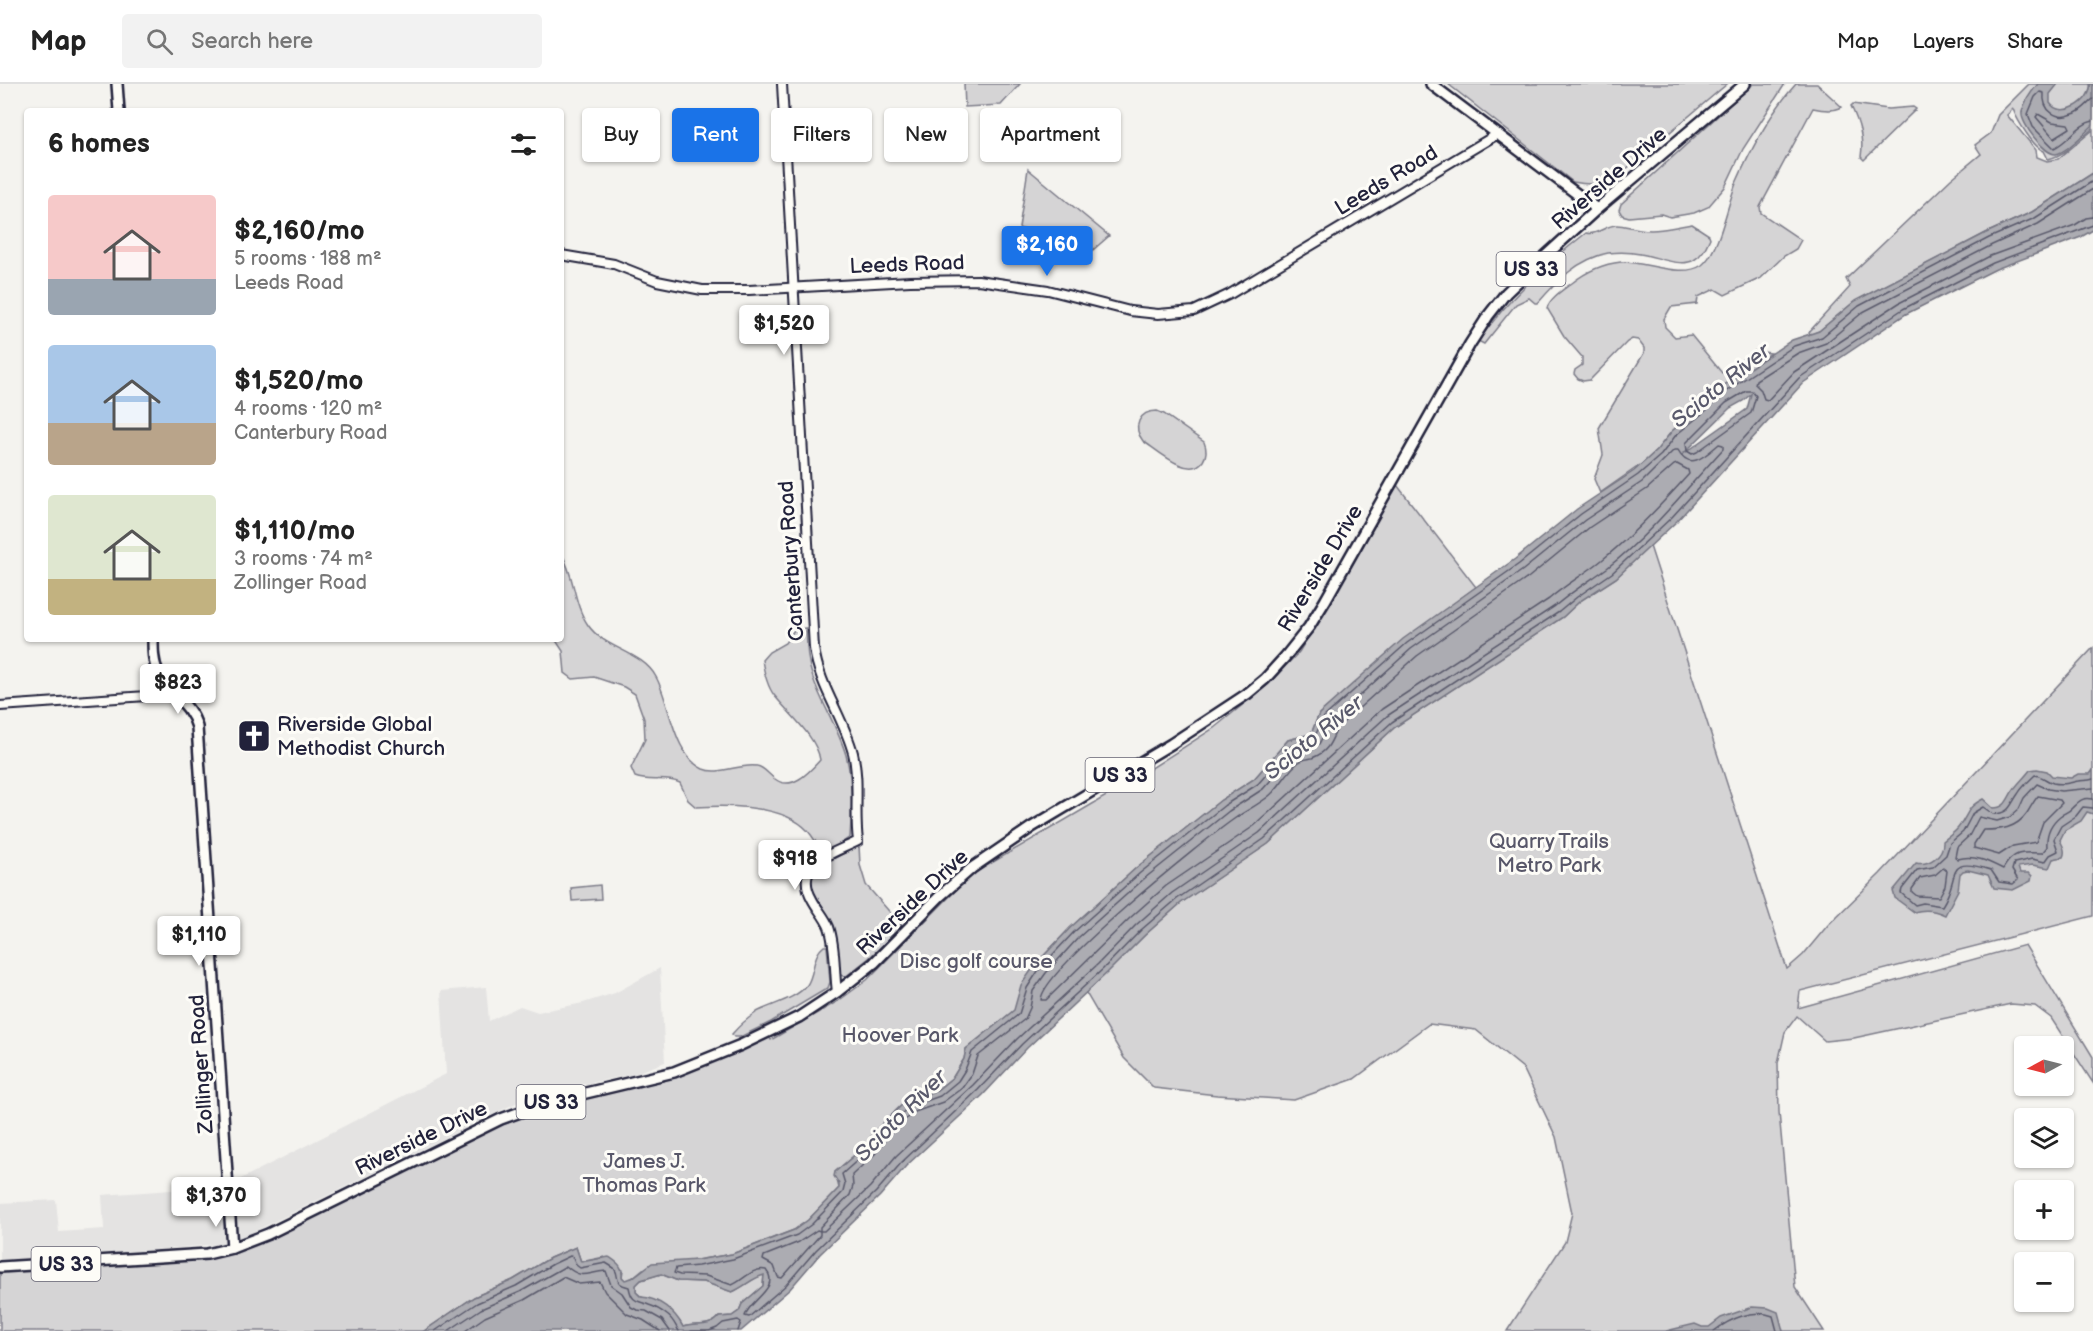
<!DOCTYPE html>
<html lang="en">
<head>
<meta charset="utf-8">
<style>
	:root { --surface:#fff; --page:#f2f2f2; --text:#222; --muted:#767676; --line:#e0e0e0; --accent:#1a73e8 }
	body { margin:0; font-family:"Balsamiq Sans",sans-serif; background:var(--page); color:var(--text); height:100vh; display:flex; flex-direction:column; font-size:22px; white-space:nowrap }
	* { box-sizing:border-box; margin:0 }
	p { font-size:20px; color:var(--muted) }
	.icon { flex:none; width:33px; height:33px; fill:none; stroke:currentColor; stroke-width:2; stroke-linecap:round; stroke-linejoin:round }
	.map { position:relative; flex:1; overflow:hidden }
	.details { position:absolute; left:24px; top:24px; width:540px; height:534px; display:flex; flex-direction:column; background:var(--surface); border-radius:6px; box-shadow:0 2px 4px #0004 }
	.details>* { flex:none }
	.guide { position:absolute; left:582px; top:24px; width:570px; height:54px; display:flex; gap:12px }
	.needle { width:39px; rotate:263deg }
	.fabs { position:absolute; left:2014px; top:952px; display:grid; gap:12px }
	.fabs a { display:grid; place-items:center; width:60px; height:60px; border-radius:6px; background:var(--surface); box-shadow:0 2px 4px #0004; font-size:30px }
	.price { position:absolute; translate:-50% -51px; padding:0 14px; border-radius:6px; background:#fff; color:#222; font-size:20px; line-height:39px; filter:drop-shadow(0 2px 3px #0008) }
	.price::after { content:''; position:absolute; left:50%; top:36px; width:18px; height:14px; margin-left:-9px; background:inherit; clip-path:polygon(0 0,100% 0,50% 100%) }
	.price.selected { background:var(--accent); color:#fff }
	ul { padding:0; list-style:none }
	li { display:flex; align-items:center; gap:18px; height:150px; padding:0 24px }
	li span { display:grid; place-items:center; flex:none; width:168px; height:120px; border-radius:6px; color:#555 }
	li>.icon { margin-inline-start:auto }
	span .icon { width:72px; height:72px; fill:#fffc; stroke-width:1 }
	li b { font-size:26px }
	h2 { display:flex; justify-content:space-between; align-items:center; height:72px; padding:0 24px; font-size:26px }
	.pill { padding:0 21px; border-radius:6px; background:var(--surface); box-shadow:0 2px 4px #0004; font-size:21px; line-height:54px }
	.pill.selected { background:var(--accent); color:#fff }
	header { display:flex; align-items:center; gap:36px; box-sizing:border-box; height:84px; padding:0 30px; background:var(--surface); border-bottom:2px solid var(--line) }
	header strong { font-size:28px }
	nav { display:flex; gap:33px; margin-inline-start:auto; font-size:21px }
	.search { width:420px; height:54px; background:var(--page); display:flex; align-items:center; gap:15px; box-sizing:border-box; padding:0 21px; border-radius:6px; color:var(--muted); font-size:22px }
	.map>svg:first-child { display:block }
	.built { fill:#e4e3e2 }
	.green { fill:#d5d4d5; stroke:#7c7b88; stroke-width:1.5 }
	.water { fill:#acacb2; stroke:#757582; stroke-width:1.5; fill-rule:evenodd }
	.lines { fill:none; stroke-linecap:round; stroke-linejoin:round }
	.shore { stroke:#59596b; stroke-width:1.5 }
	.minor-casing { stroke:#22223b; stroke-width:12 }
	.major-casing { stroke:#22223b; stroke-width:14 }
	.minor { stroke:#fdfcf7; stroke-width:8 }
	.major { stroke:#fdfcf7; stroke-width:9 }
	.labels { text-anchor:middle; stroke-width:6; stroke-linejoin:round; paint-order:stroke }
	.shield { fill:#fdfcf7; stroke:#646373; stroke-width:1.5 }
	.shield-label { font-size:20px; font-weight:bold; fill:#22223b }
	.street-label { font-size:21px; fill:#22223b; stroke:#fdfcf7 }
	.poi-label { font-size:21px; fill:#22223b; stroke:#fdfcf7; text-anchor:start }
	.park-label { font-size:21px; fill:#585769; stroke:#fdfcf7 }
	.water-label { font-size:22px; font-style:italic; fill:#59596b; stroke:#fdfcf7 }
</style>
</head>
<body>
<header>
<strong>Map</strong>
<div class="search"><svg class="icon" aria-label="search" viewBox="0 0 24 24"><circle cx="10" cy="10" r="6"/><path d="M15 15l6 6"/></svg>Search here</div>
<nav><a>Map</a><a>Layers</a><a>Share</a></nav>
</header>
<div class="map">
<svg width="2093" height="1247" viewBox="0 0 2093 1247">
	<rect width="100%" height="100%" fill="#f4f3ef"/>
	<filter id="ink" filterUnits="userSpaceOnUse"><feTurbulence type="fractalNoise" baseFrequency=".0167" numOctaves="2"/><feDisplacementMap in="SourceGraphic" scale="12" xChannelSelector="R" yChannelSelector="G"/><feConvolveMatrix kernelMatrix="1 2 1 2 8 2 1 2 1" color-interpolation-filters="sRGB"/></filter>
	<g filter="url(#ink)">
		<path class="built" d="M660 884 665 978 634 990 581 1001 520 1017 241 1154 220 1160 113 1170 0 1176V1119L56 1116 59 1148 104 1145 102 1111 227 1102 446 990 441 907 486 903 489 937 520 922 538 928 583 919 615 909Z"/>
		<g class="green">
			<path d="M964 0H1020L1001 21 965 23Z"/>
			<path d="M1448 0H1727L1613 96C1599 101 1588 101 1573 98Z"/>
			<path d="M1753 0H1785L1743 65 1725 103 1708 123 1694 129 1670 133 1661 130 1629 133 1622 131 1619 126 1621 120Z"/>
			<path d="M1796 0H1817L1842 23C1833 28 1822 26 1813 24L1760 123 1761 129 1801 156 1796 165 1784 172 1761 194 1725 211 1715 205 1698 213 1697 220 1671 223 1664 235 1665 243 1675 253 1691 251 1722 289 1755 267 1771 269 1717 306 1704 320 1672 347 1656 367 1643 379 1600 409 1594 395 1603 371 1599 344 1644 269V264L1638 256 1632 255 1627 258 1590 296 1583 297 1578 295 1574 290 1575 286 1582 281V273L1564 252 1547 224C1550 214 1563 206 1572 199 1587 187 1602 180 1621 178 1645 177 1682 195 1702 181 1720 167 1727 120 1737 97 1752 63 1771 28 1796 0Z"/>
			<path d="M2029 0H2093V44C2081 55 2064 72 2048 75L2044 67C2034 64 2017 36 2013 25L2007 31 2036 66 2037 73 2047 77 2058 75 2093 46V89L2032 128 1986 149 1856 217 1819 247 1810 251 1809 248 1850 203 1846 195 1951 95 1981 70 1975 61 1991 49 1998 31Z"/>
			<path d="M1853 20 1888 25 1913 23 1916 25 1864 76 1861 73C1864 54 1859 39 1851 22Z"/>
			<path d="M1028 85 1109 152 1093 166 1019 144Z"/>
			<path d="M1692 140 1709 151 1710 154C1706 162 1703 171 1694 176 1680 184 1656 172 1640 170 1630 168 1618 168 1608 169 1578 175 1557 197 1538 219H1535L1529 214 1516 220 1484 260 1478 257C1509 214 1544 182 1586 149 1597 152 1605 141 1617 141 1624 141 1632 144 1640 145 1657 148 1675 143 1692 140Z"/>
			<path d="M1157 327 1164 330 1204 358C1207 365 1207 371 1203 377 1189 396 1157 366 1143 357 1132 343 1139 327 1157 327Z"/>
			<path d="M1397 401 1476 503 1442 528 1319 630 1311 650 1288 656 1254 695 1221 716 1136 784 1070 844 1035 881 1015 926 966 965 964 975 953 993 937 1006 906 1017 874 1048 866 1061 835 1088 839 1104 808 1136 794 1146 778 1152 732 1170 643 1185 632 1194 625 1196 622 1193 623 1186 604 1173 581 1178 576 1163 550 1174 513 1196 474 1213 424 1247H0V1183L232 1164 501 1035 648 996 767 948 771 956 838 917 867 896 971 791 1125 701 1214 644 1266 602 1299 568 1351 483Z"/>
			<path d="M1650 462 1787 885 1803 871 1828 841 1880 790 2093 564V832L1800 907 1798 924 2025 861 2093 973V999L2051 934 2035 922 2011 920 1854 954 1825 957 1797 932 1785 948 1778 979 1779 1028 1795 1203 1824 1247H1507L1565 1158 1572 1129 1556 1053 1523 984 1476 946 1429 940 1354 995 1294 1016 1217 1011 1154 1004 1124 974 1086 909 1145 851 1181 819 1268 760 1395 643 1563 533 1580 517 1616 494Z"/>
			<path d="M561 469C575 491 573 520 588 541 604 565 642 567 656 593 670 618 673 671 703 685 719 692 740 679 757 682 764 683 769 691 775 695 792 708 810 687 820 676 817 653 788 629 774 611 767 602 764 588 762 576L769 568 785 559 794 546 806 544C807 561 807 578 813 594 822 620 838 644 846 671 853 696 852 727 850 753L824 771C819 763 814 754 808 747 784 721 728 721 696 723L688 716 680 699C663 692 652 699 635 693L631 684 645 655 644 635 635 610 624 603 594 593 573 595 565 589 563 567 555 555H561Z"/>
			<path d="M859 761 860 781 866 801 902 842 869 874 845 893 838 890 831 836 813 808 810 796 816 784Z"/>
			<path d="M600 801 601 815 572 817 571 804Z"/>
			<path d="M824 862H827L830 898 828 904 771 938 740 953H734L732 950C739 942 748 934 757 928 772 920 796 915 807 901 815 889 812 871 824 862Z"/>
			<path d="M661 1190 678 1197 704 1198 732 1208C744 1203 751 1195 764 1190L763 1202 742 1220 739 1227 732 1232 719 1233C710 1244 696 1239 683 1243 673 1223 651 1223 636 1208V1201L641 1196Z"/>
		</g>
		<g class="water">
			<path d="M2038 0H2058L2050 10V19C2061 36 2093 17 2090 0H2093V41C2085 49 2067 68 2056 70 2045 71 2020 39 2022 28 2024 18 2031 8 2038 0Z"/>
			<path d="M2093 89V146L2081 153 1996 185 1906 230 1803 299 1677 437 1616 494 1580 517 1563 533 1395 643 1268 760 1181 819 1145 851 1107 889 1027 964 983 1011 906 1082 880 1112 820 1170 790 1205 741 1247H424L474 1213 513 1196 550 1174 576 1163 581 1178 609 1173C618 1179 623 1182 622 1193L625 1196 632 1194 652 1179 697 1176 732 1170 794 1146 808 1136 839 1104V1100L834 1092 835 1088 866 1061 874 1048 906 1017 937 1006 953 993 964 975 966 965 1014 926 1021 901 1035 881 1070 844 1136 784 1221 716 1254 695 1288 656 1311 650 1319 630 1403 555 1515 475 1577 425 1634 387 1656 367 1672 347 1704 320 1717 306 1792 256 1819 247 1855 217 1986 149 2032 128ZM1751 310 1747 325 1682 371 1730 324 1743 317ZM661 1190 678 1197 704 1198 732 1208C744 1203 752 1194 764 1191L763 1202 742 1220 739 1227 732 1232 719 1233C710 1244 696 1239 683 1243 675 1227 659 1214 641 1213L636 1208V1201L641 1196Z"/>
			<path d="M2037 685 2047 687 2052 692 2071 694 2078 690H2090L2093 686V730L2087 728 2081 737 2065 746 2060 756C2063 762 2066 767 2063 773L2053 775 2049 784 2032 781 2018 783 2020 789H2029L2032 792 2031 797 2013 806 1994 804 1988 791 1968 786 1963 787 1960 790 1958 806 1945 831C1935 826 1924 825 1914 828L1895 814 1893 807 1916 779C1929 782 1944 771 1943 757 1948 753 1954 749 1958 744 1969 731 1965 724 1983 715L1993 724C2007 724 2007 714 2014 705 2019 698 2025 693 2030 686Z"/>
			<path d="M1752 1223 1768 1224 1778 1228 1783 1247H1666L1695 1240 1702 1243H1709L1721 1234Z"/>
		</g>
		<g class="lines">
			<g class="shore">
				<path d="M2093 15C2087 20 2081 28 2073 30 2057 37 2042 27 2044 9L2040 8 2035 13 2028 30 2033 43 2054 64C2068 58 2078 40 2093 37"/>
				<path d="M2038 30 2052 38 2068 40 2070 44 2054 54 2036 33Z"/>
				<path d="M2093 97 2035 134 1989 154 1859 222 1822 253 1794 262 1722 310 1708 325 1676 351 1661 371 1638 391 1581 430 1519 480 1407 559 1324 633 1314 654 1291 662 1258 700 1225 721 1140 789 1074 848 1040 884 1027 904 1019 930 972 968 965 986 958 997 940 1012 909 1023 878 1051 870 1065 842 1090 845 1100 843 1108 812 1140 797 1151 733 1175 698 1182 676 1184 674 1189 680 1191 706 1192 732 1201C744 1196 752 1183 766 1186 781 1204 749 1216 745 1232L749 1233 786 1201 816 1166 876 1108 902 1078 978 1006 1022 960 1103 885 1141 846 1177 815 1264 755 1392 638 1559 528 1577 513 1612 489 1672 433 1799 294 1903 225 1993 179 2093 141"/>
				<path d="M2093 105 2038 140 1992 161 1863 228 1826 259 1798 269 1756 296 1755 300 1761 306 1764 315 1768 316 1794 288 1899 219 1990 172 2075 141 2086 134 2093 133"/>
				<path d="M1746 307H1752L1756 312 1751 329 1697 368 1692 370 1687 367 1686 359 1726 319Z"/>
				<path d="M1719 360 1723 361V365C1686 405 1651 450 1607 484 1589 497 1571 508 1555 522L1387 632 1259 749 1172 809 1136 841 1098 880 1017 955 973 1001 896 1072 870 1103 824 1147H820V1143L850 1111 853 1102 852 1091 875 1070 884 1056 912 1029 943 1018 962 1004 972 990 978 972 1025 935 1030 924 1033 907 1046 889 1079 853 1145 794 1229 727 1263 705 1295 669 1319 660 1330 638 1411 565 1523 486 1585 436 1642 398 1674 366H1678C1690 388 1706 371 1719 360Z"/>
				<path d="M1677 380 1688 386 1689 390C1662 420 1633 451 1602 476 1585 490 1566 500 1549 515L1382 625 1254 742 1166 802 1130 834 1046 916H1041C1041 887 1204 756 1234 735 1245 727 1258 721 1269 712 1280 703 1287 687 1299 678 1303 675 1308 675 1312 674 1328 668 1331 658 1337 644L1417 572 1529 493 1590 443 1647 405 1674 381Z"/>
				<path d="M2093 695C2088 697 2082 696 2078 697 2069 699 2063 701 2053 699 2046 697 2043 692 2035 691 2029 697 2022 703 2018 710 2010 721 2010 730 1993 730L1983 723 1973 729 1963 748 1950 759 1946 771 1933 783 1917 786 1902 805 1901 809 1915 821 1923 819 1942 822C1962 792 1942 771 1991 786L1999 798 2013 800 2018 796 2012 786 2014 779 2032 775 2045 778 2050 771 2058 767 2054 755 2061 742 2076 732 2083 723 2093 724"/>
				<path d="M2093 704 2061 707 2048 705 2037 700 2024 714 2019 725 2010 733 1997 737 1979 733 1969 752 1957 763 1955 773 1958 775C1974 770 1989 778 2003 785 2013 767 2022 768 2042 769L2047 763C2046 751 2050 740 2060 732 2064 729 2069 728 2072 724 2079 717 2082 713 2093 715"/>
				<path d="M2038 712 2060 716 2062 719 2043 738 2036 758 2013 762 1999 771 1974 764V760L1983 746C2000 746 2016 745 2027 729 2031 723 2033 718 2038 712Z"/>
				<path d="M1943 784 1947 787 1945 802 1939 813 1917 812 1912 808V805L1920 794 1935 791Z"/>
				<path d="M817 1146 820 1147V1151L782 1194 778 1193 774 1182 763 1176 764 1172 799 1158Z"/>
				<path d="M435 1247 477 1219 516 1202 553 1180 570 1172 573 1173 576 1181 580 1184 606 1179 614 1184C621 1194 612 1199 629 1203 632 1219 637 1216 649 1221 655 1223 662 1227 667 1231 673 1235 675 1241 679 1247"/>
				<path d="M448 1247 481 1225 520 1208 566 1182C583 1197 587 1188 606 1187L611 1201 622 1209 631 1223 637 1226 646 1227 662 1236 670 1247"/>
				<path d="M465 1247 485 1233 524 1216 563 1193 579 1200 600 1198 605 1208 627 1230 643 1236 660 1247"/>
				<path d="M691 1247H709L717 1244 723 1239 738 1236 741 1238 738 1247"/>
				<path d="M1714 1247C1730 1235 1753 1224 1773 1232L1777 1247"/>
			</g>
			<defs>
				<g id="minor">
					<path d="M782 0 814 564C819 602 843 632 853 669 860 697 854 727 858 757 833 770 792 779 812 815 817 825 825 833 829 843 836 863 834 887 837 908"/>
					<path d="M561 171 614 180 657 197 702 206H749L910 197 978 196 1048 206 1130 227 1158 230 1194 227 1230 210 1496 51"/>
					<path d="M0 622 176 610"/>
				</g>
				<g id="major">
					<path d="M117 0 119 27"/>
					<path d="M1431 0 1597 125"/>
					<path d="M153 555C153 566 153 578 158 588 169 610 190 618 197 643L232 1164"/>
					<path d="M0 1183 207 1170 232 1164 268 1150 501 1035 548 1018 674 988 741 961 799 933 837 908 874 879 940 812 972 784 1032 743 1171 660 1247 610 1265 595 1285 573 1309 543 1325 517 1470 260 1488 232 1506 209 1530 186 1597 125 1745 0"/>
				</g>
			</defs>
			<use href="#minor" class="minor-casing"/>
			<use href="#major" class="major-casing"/>
			<use href="#minor" class="minor"/>
			<use href="#major" class="major"/>
		</g>
	</g>
	<defs>
		<symbol id="church-square" viewBox="-11 -11 22 22"><rect x="-9" y="-9" width="18" height="18" rx="4" fill="#22223b" stroke="#fdfcf7"/><path d="M-1.2-6h2.4v3.5h3.3v2.4h-3.3V6h-2.4V-.1h-3.3v-2.4h3.3Z" fill="#fff"/></symbol>
	</defs>
	<g fill-rule="evenodd">
		<use href="#church-square" x="235" y="633" width="38" height="38"/>
	</g>
	<g class="labels">
		<g class="shield">
			<rect x="1496.5" y="168" width="69" height="34" rx="4.5"/>
			<rect x="1085.5" y="674" width="69" height="34" rx="4.5"/>
			<rect x="516.5" y="1001" width="69" height="34" rx="4.5"/>
			<rect x="31.5" y="1163" width="69" height="34" rx="4.5"/>
		</g>
		<g class="shield-label">
			<text x="1531" y="192">US 33</text>
			<text x="1120" y="698">US 33</text>
			<text x="551" y="1025">US 33</text>
			<text x="66" y="1187">US 33</text>
		</g>
		<g class="street-label">
			<text transform="translate(1609 94) rotate(-41)" y="7">Riverside Drive</text>
			<text transform="translate(1386 96) rotate(-31)" y="7">Leeds Road</text>
			<text transform="translate(907 180) rotate(-2)" y="7">Leeds Road</text>
			<text transform="translate(791 477) rotate(-94)" y="7">Canterbury Road</text>
			<text transform="translate(1320 484) rotate(-59)" y="7">Riverside Drive</text>
			<text transform="translate(912 818) rotate(-43)" y="7">Riverside Drive</text>
			<text transform="translate(201 980) rotate(-94)" y="7">Zollinger Road</text>
			<text transform="translate(421 1054) rotate(-26)" y="7">Riverside Drive</text>
		</g>
		<g class="poi-label">
			<text x="277" y="647">Riverside Global<tspan x="277" dy="24">Methodist Church</tspan></text>
		</g>
		<g class="park-label">
			<text x="1549" y="764">Quarry Trails<tspan x="1549" dy="24">Metro Park</tspan></text>
			<text x="976" y="884">Disc golf course</text>
			<text x="900" y="958">Hoover Park</text>
			<text x="644" y="1084">James J.<tspan x="644" dy="24">Thomas Park</tspan></text>
		</g>
		<g class="water-label">
			<text transform="translate(1720 301) rotate(-39)" y="8">Scioto River</text>
			<text transform="translate(1313 653) rotate(-39)" y="8">Scioto River</text>
			<text transform="translate(900 1031) rotate(-45)" y="8">Scioto River</text>
		</g>
	</g>
</svg>
<div class="fabs">
<a><svg class="needle" viewBox="-14 -14 28 28"><path d="M0-13l5 13h-10z" fill="#e53935"/><path d="M0 13l5-13h-10z" fill="#767676"/></svg></a>
<a><svg class="icon" aria-label="layers" viewBox="0 0 24 24"><path d="M12 4l9 5-9 5-9-5zM3 14l9 5 9-5"/></svg></a>
<a>+</a>
<a>−</a>
</div>
<b class="price selected" style="left:1047px;top:193px">$2,160</b>
<b class="price" style="left:784px;top:272px">$1,520</b>
<b class="price" style="left:178px;top:631px">$823</b>
<b class="price" style="left:795px;top:807px">$918</b>
<b class="price" style="left:199px;top:883px">$1,110</b>
<b class="price" style="left:216px;top:1144px">$1,370</b>
<div class="guide">
<a class="pill">Buy</a>
<a class="pill selected">Rent</a>
<a class="pill">Filters</a>
<a class="pill">New</a>
<a class="pill">Apartment</a>
</div>
<section class="details">
<h2>6 homes<svg class="icon" aria-label="filters" viewBox="0 0 24 24"><path d="M4 7h16M4 17h16"/><circle cx="9" cy="7" r="2"/><circle cx="15" cy="17" r="2"/></svg></h2>
<ul>
<li><span style="background:linear-gradient(#f6c9c9 70%,#9aa5b1 0)"><svg class="icon" aria-label="home" viewBox="0 0 24 24"><path d="M3 11l9-7 9 7M6 9v11h12V9"/></svg></span><div><b>$2,160/mo</b><p>5 rooms · 188 m²</p><p>Leeds Road</p></div></li>
<li><span style="background:linear-gradient(#a9c7e8 65%,#b9a48a 0)"><svg class="icon" aria-label="home" viewBox="0 0 24 24"><path d="M3 11l9-7 9 7M6 9v11h12V9"/></svg></span><div><b>$1,520/mo</b><p>4 rooms · 120 m²</p><p>Canterbury Road</p></div></li>
<li><span style="background:linear-gradient(#dfe7d0 70%,#c2b280 0)"><svg class="icon" aria-label="home" viewBox="0 0 24 24"><path d="M3 11l9-7 9 7M6 9v11h12V9"/></svg></span><div><b>$1,110/mo</b><p>3 rooms · 74 m²</p><p>Zollinger Road</p></div></li>
</ul>
</section>
</div>
</body>
</html>
